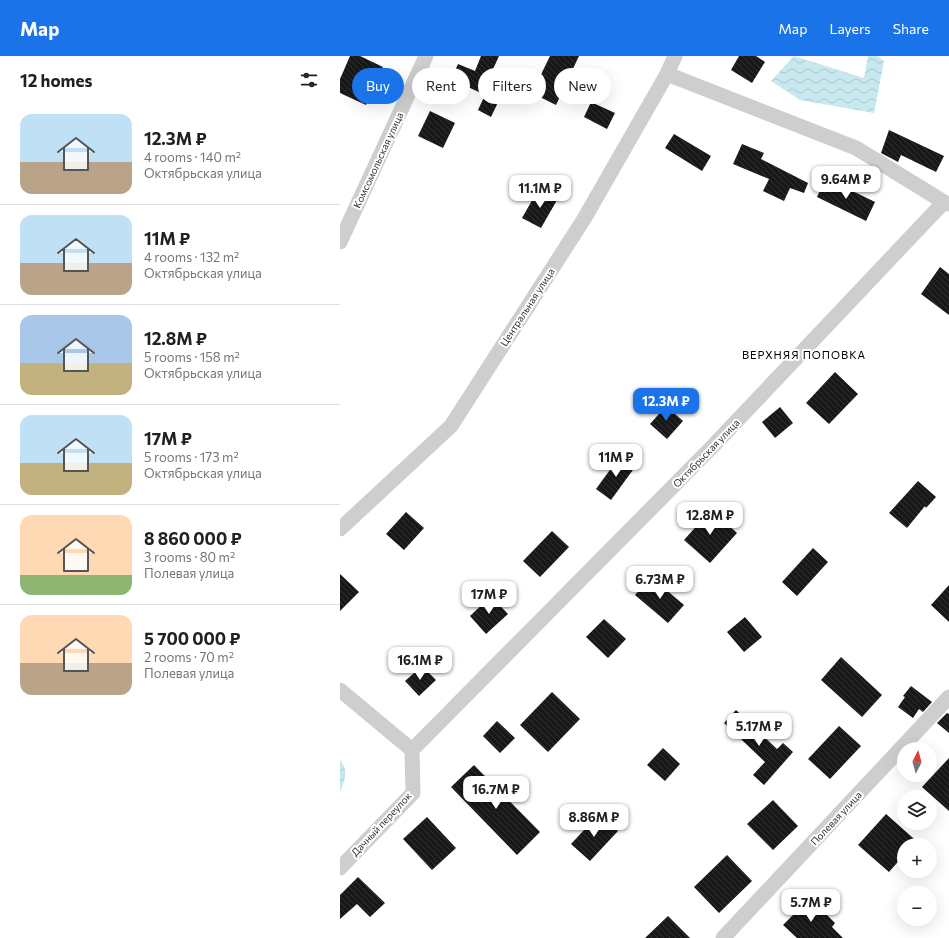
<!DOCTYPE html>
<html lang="en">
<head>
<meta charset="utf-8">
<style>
	:root { --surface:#fff; --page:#f6f6f6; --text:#202124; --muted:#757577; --line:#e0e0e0; --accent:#1a73e8 }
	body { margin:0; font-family:Commissioner,sans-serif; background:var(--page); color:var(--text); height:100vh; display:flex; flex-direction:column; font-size:15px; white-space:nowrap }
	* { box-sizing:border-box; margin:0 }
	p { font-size:13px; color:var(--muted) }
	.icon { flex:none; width:22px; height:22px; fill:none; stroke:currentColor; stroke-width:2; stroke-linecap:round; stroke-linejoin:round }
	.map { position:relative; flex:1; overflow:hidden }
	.drawer { display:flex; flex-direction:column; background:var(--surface); width:340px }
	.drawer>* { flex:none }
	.top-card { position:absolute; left:12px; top:12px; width:380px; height:36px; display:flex; gap:8px }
	.needle { width:26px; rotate:6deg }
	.tools { position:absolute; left:557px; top:686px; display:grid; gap:8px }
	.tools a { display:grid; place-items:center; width:40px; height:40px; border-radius:50%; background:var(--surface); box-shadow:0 4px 16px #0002; font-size:20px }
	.price { position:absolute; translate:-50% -34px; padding:0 9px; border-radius:8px; background:#fff; color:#222; font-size:13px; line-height:26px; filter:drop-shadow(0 1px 2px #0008) }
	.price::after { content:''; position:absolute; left:50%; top:24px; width:12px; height:9px; margin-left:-6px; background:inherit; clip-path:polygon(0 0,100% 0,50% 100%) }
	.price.active { background:var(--accent); color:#fff }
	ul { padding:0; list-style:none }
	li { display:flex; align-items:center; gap:12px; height:100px; padding:0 20px }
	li+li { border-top:1px solid var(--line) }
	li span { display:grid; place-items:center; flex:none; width:112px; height:80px; border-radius:12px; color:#555 }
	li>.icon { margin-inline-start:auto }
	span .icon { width:48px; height:48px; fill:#fffc; stroke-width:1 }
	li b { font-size:17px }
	h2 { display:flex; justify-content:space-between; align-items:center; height:48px; padding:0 20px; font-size:17px }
	.pill { padding:0 14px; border-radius:18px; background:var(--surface); box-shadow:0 4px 16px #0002; font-size:14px; line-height:36px }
	.pill.active { background:var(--accent); color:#fff }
	header { display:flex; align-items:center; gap:24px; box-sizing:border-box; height:56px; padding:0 20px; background:var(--accent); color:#fff }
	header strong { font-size:19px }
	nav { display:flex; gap:22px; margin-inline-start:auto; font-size:14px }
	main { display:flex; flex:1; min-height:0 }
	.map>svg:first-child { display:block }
	.water { fill:url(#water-waves) }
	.building { fill:url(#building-back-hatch) }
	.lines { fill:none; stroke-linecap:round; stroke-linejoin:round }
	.street { stroke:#cecece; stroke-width:15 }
	.labels { text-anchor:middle; stroke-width:4; stroke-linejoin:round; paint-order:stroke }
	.street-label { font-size:10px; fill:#313131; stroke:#fff }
	.neighbourhood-label { font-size:11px; letter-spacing:1px; fill:#000; stroke:#fff }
</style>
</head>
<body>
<header>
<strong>Map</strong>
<nav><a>Map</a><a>Layers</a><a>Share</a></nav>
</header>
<main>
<section class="drawer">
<h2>12 homes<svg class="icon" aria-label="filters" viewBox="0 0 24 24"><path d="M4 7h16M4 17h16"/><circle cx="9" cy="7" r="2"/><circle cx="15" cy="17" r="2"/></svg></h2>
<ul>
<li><span style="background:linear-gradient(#bfe0f5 60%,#b9a48a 0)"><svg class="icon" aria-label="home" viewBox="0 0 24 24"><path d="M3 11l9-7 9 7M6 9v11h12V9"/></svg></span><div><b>12.3M ₽</b><p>4 rooms · 140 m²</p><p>Октябрьская улица</p></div></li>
<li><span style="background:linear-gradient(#bfe0f5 60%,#b9a48a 0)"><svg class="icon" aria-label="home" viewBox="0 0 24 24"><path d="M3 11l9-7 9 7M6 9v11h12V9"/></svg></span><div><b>11M ₽</b><p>4 rooms · 132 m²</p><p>Октябрьская улица</p></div></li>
<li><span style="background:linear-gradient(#a9c7e8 60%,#c2b280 0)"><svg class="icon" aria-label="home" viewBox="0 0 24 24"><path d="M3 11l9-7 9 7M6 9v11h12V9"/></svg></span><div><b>12.8M ₽</b><p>5 rooms · 158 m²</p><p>Октябрьская улица</p></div></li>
<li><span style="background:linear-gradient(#bfe0f5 60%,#c2b280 0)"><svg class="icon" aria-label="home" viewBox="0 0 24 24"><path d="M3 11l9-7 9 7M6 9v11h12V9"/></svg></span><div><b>17M ₽</b><p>5 rooms · 173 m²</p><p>Октябрьская улица</p></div></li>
<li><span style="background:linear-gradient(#ffd9b3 75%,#8fb573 0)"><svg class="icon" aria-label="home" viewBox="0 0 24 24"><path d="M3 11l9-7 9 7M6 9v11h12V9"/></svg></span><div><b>8 860 000 ₽</b><p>3 rooms · 80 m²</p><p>Полевая улица</p></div></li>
<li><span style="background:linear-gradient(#ffd9b3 60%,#b9a48a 0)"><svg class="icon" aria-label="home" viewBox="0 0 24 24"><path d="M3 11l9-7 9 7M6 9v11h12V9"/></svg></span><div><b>5 700 000 ₽</b><p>2 rooms · 70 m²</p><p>Полевая улица</p></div></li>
</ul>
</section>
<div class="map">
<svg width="609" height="882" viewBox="0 0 609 882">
	<defs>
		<pattern id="water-waves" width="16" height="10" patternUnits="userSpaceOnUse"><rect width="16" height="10" fill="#c8e8f0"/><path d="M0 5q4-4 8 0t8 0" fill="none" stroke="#acc7ce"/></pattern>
		<pattern id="building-back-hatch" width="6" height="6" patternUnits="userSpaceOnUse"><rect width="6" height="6" fill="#181818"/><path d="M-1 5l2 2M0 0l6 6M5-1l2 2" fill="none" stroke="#313131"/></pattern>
	</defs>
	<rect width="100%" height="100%" fill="#fff"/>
	<g class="water">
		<path d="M454 0 524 22 528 0H537L544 5 534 57 460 44 431 25Z"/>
		<path d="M0 704C9 714 5 724 0 736Z"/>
	</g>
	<g class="building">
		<path d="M10 0H20L43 11 26 49 0 37V23Z"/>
		<path d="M141 0H159L149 22 166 30 151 61 138 54 145 39 111 23 118 8 135 15Z"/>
		<path d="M210 0H239L216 49 192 37Z"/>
		<path d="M399 0H416L425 6 412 27 391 14Z"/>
		<path d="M251 46 275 57 267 73 244 61Z"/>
		<path d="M90 55 115 67 103 92 78 80Z"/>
		<path d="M549 74 604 100 596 116 561 99 558 106 541 97Z"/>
		<path d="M334 78 371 100 362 115 325 92Z"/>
		<path d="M402 88 424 97 421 103 468 127 464 137 450 132 444 145 423 135 429 123 393 108Z"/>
		<path d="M486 122 535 146 526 165 477 141Z"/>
		<path d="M198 134 217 144 201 172 182 162Z"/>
		<path d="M600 211 609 218V259L581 238Z"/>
		<path d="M495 316 518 338 489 368 466 347Z"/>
		<path d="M326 350 343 365 327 383 310 368Z"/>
		<path d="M440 351 453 367 435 382 422 366Z"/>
		<path d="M280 400 295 411 271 444 256 433Z"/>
		<path d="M578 425 596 441 586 452 585 450 567 472 549 457Z"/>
		<path d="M371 454 397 477 370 507 344 484Z"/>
		<path d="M66 456 84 472 64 494 46 478Z"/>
		<path d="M212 475 229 491 200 521 183 505Z"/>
		<path d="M473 492 488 506 457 540 442 526Z"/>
		<path d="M0 518 19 536 0 555Z"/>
		<path d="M311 521 344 549 328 567 295 539Z"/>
		<path d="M609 529V566L591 549Z"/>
		<path d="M151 540 168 558 146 578 130 560Z"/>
		<path d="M405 561 422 581 404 596 387 576Z"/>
		<path d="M264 563 286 583 268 602 246 581Z"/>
		<path d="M501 601 542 639 522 661 481 624Z"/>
		<path d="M82 610 96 624 79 640 65 625Z"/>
		<path d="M571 630 592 646 583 656 579 653 573 662 558 651 565 641 563 640Z"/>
		<path d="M212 636 240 663 208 696 180 669Z"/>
		<path d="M396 654 437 693 443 687 453 696 424 729 413 719 425 706 384 667Z"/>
		<path d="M607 657 609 658V677L597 667Z"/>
		<path d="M157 665 175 682 160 697 143 680Z"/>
		<path d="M499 670 521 690 490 723 468 703Z"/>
		<path d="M323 692 340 708 325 725 307 709Z"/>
		<path d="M609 702V755L582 731Z"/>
		<path d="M134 709 200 776 177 799 111 731Z"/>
		<path d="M433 744 458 770 433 794 407 768Z"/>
		<path d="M259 758 278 775 250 805 231 788Z"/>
		<path d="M546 758 581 789H564V799L549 816 518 789Z"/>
		<path d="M87 761 116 792 92 814 63 783Z"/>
		<path d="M387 799 412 825 379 857 354 831Z"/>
		<path d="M18 821 45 847 30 861 17 848 0 863V839Z"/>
		<path d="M470 842 495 867 492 871 503 882H457L443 869Z"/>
		<path d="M328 860 350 882H305Z"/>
	</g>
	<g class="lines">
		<g class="street">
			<path d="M327 18 516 92 604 146 609 148"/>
			<path d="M0 186 86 0"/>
			<path d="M0 473 111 370 244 163 327 18 335 0"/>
			<path d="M0 634 72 694 73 737 0 812"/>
			<path d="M72 694 373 390 604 146"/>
			<path d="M383 882 609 641"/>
		</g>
	</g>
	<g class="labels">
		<g class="street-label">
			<text transform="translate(38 104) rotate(-65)" y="4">Комсомольская улица</text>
			<text transform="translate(187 251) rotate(-57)" y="4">Центральная улица</text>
			<text transform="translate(366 397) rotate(-46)" y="4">Октябрьская улица</text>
			<text transform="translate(496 762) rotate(-47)" y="4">Полевая улица</text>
			<text transform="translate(41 768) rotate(-47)" y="4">Дачный переулок</text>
		</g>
		<g class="neighbourhood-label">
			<text x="464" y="303">ВЕРХНЯЯ ПОПОВКА</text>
		</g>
	</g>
</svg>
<div class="tools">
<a><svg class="needle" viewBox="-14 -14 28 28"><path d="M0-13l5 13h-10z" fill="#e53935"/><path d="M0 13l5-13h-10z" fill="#757577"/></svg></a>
<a><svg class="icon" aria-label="layers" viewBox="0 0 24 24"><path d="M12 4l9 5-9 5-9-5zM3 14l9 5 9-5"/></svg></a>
<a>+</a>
<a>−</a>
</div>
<b class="price" style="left:506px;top:144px">9.64M ₽</b>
<b class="price" style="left:200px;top:153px">11.1M ₽</b>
<b class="price active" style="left:326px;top:366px">12.3M ₽</b>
<b class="price" style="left:276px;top:422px">11M ₽</b>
<b class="price" style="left:370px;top:480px">12.8M ₽</b>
<b class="price" style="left:320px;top:544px">6.73M ₽</b>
<b class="price" style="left:149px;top:559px">17M ₽</b>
<b class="price" style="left:80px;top:625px">16.1M ₽</b>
<b class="price" style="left:419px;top:691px">5.17M ₽</b>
<b class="price" style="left:156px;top:754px">16.7M ₽</b>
<b class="price" style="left:254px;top:782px">8.86M ₽</b>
<b class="price" style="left:471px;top:867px">5.7M ₽</b>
<div class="top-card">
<a class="pill active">Buy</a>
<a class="pill">Rent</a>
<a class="pill">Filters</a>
<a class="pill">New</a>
</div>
</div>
</main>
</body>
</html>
